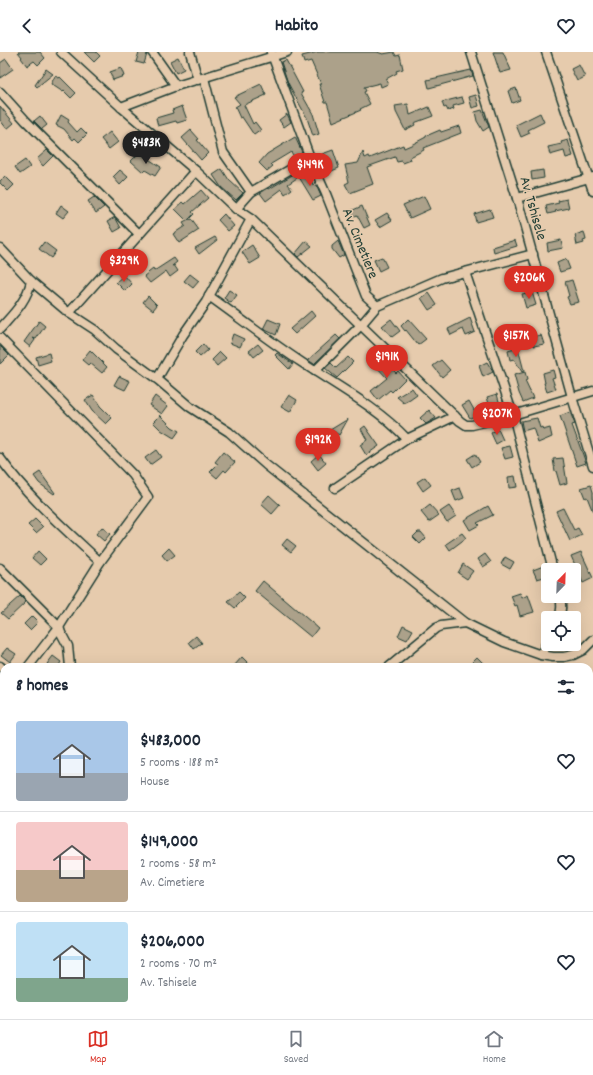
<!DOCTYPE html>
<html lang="en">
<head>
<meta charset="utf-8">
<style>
	:root { --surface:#fff; --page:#f6f6f7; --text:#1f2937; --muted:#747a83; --line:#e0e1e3; --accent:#d93025 }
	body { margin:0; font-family:Dekko,sans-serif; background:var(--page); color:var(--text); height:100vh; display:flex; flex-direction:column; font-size:15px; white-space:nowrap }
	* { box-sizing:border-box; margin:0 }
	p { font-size:13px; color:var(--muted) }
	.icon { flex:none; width:22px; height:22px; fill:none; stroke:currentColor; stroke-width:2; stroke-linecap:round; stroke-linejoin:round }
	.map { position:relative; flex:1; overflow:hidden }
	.details { position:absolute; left:0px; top:611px; width:593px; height:356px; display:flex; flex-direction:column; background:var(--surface); border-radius:12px 12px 0 0; box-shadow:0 4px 16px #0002 }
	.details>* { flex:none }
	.needle { width:26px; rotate:23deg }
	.fabs { position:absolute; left:541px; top:511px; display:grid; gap:8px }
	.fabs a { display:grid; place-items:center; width:40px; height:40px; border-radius:4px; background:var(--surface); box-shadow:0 4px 16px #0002; font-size:20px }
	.price { position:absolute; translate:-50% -34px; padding:0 9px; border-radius:14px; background:var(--accent); color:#fff; font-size:13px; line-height:26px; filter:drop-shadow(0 1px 2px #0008) }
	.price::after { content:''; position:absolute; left:50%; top:24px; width:12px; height:9px; margin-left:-6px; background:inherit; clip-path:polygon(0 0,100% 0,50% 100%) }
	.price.on { background:#222; color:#fff }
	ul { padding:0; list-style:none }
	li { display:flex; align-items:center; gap:12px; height:100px; padding:0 16px }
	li+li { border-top:1px solid var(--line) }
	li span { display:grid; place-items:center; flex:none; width:112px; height:80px; border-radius:4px; color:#555 }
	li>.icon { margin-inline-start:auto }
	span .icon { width:48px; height:48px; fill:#fffc; stroke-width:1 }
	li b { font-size:17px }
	h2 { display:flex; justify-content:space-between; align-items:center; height:48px; padding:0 16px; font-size:17px }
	header { display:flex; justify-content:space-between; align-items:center; height:52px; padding:0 16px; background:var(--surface); font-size:18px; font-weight:700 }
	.tab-bar { display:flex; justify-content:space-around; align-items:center; height:56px; border-top:1px solid var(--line); background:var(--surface); font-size:11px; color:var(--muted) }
	.tab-bar a { display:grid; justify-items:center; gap:2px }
	.tab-bar .on { color:var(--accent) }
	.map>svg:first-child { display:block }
	.building { fill:#aca18a; stroke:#1f3d34 }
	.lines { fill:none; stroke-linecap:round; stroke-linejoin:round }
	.minor-casing { stroke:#1f3d34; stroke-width:11 }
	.minor { stroke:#e6cbad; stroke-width:8 }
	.labels { text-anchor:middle; stroke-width:3; stroke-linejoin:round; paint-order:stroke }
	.street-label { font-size:15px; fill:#1f3d34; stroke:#e6cbad }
</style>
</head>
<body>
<header><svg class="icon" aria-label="back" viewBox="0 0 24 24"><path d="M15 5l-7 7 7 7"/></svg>Habito<svg class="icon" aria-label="heart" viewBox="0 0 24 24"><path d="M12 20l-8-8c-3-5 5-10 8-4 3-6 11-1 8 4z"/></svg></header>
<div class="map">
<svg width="593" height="967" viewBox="0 0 593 967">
	<rect width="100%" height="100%" fill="#e6cbad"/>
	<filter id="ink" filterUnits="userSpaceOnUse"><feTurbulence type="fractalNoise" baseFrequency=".025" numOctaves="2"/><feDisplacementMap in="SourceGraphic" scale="8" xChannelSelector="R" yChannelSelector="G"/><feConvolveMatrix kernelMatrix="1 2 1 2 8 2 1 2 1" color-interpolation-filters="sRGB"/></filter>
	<g filter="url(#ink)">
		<g class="building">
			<path d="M18 0H40L45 6 38 13 34 9 27 14 21 6 22 5Z"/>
			<path d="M84 0H96L100 4 94 10Z"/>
			<path d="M139 0H147V2L144 12 136 10Z"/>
			<path d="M318 0H377L383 2 394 0 396 4 400 3 403 17 396 19 397 21 386 27 388 32 381 35 380 31 364 35 366 39 364 40 370 52 360 57 361 58 333 70 327 50H325L319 32H321L311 9 304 11 302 4Z"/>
			<path d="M493 0H503L511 18 500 21Z"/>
			<path d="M178 5 184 17 176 21 170 9Z"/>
			<path d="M6 7 13 17 0 26V11Z"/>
			<path d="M286 8 303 40 301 41 313 62 319 82 313 84 307 66 288 31 281 10Z"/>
			<path d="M579 13 585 25 577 29 571 17Z"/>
			<path d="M121 16 124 24 113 28 110 20Z"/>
			<path d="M46 17 53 22 37 35 35 33Z"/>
			<path d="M471 18 473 24 429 36 427 28Z"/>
			<path d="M55 24 59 26 60 25 76 41 71 46 64 39 63 40 51 32Z"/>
			<path d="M261 32 266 43 244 53 253 72 255 70 261 78 254 83 242 65 240 66 235 55 240 52 234 45Z"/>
			<path d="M516 36 520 48 512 51 508 39Z"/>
			<path d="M476 43 479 54 472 56 469 45Z"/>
			<path d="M462 45 464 51 453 54 454 57 448 59 446 55 444 56 442 50Z"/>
			<path d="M408 52 410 63 429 55 433 64 414 71 415 73 405 78 396 60 395 54Z"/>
			<path d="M0 54 14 71 7 77 0 68Z"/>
			<path d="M182 54 187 68 177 71 176 69 158 74 156 66 173 61 172 58Z"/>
			<path d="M482 58 489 75 483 79 477 69 475 60Z"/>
			<path d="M540 61 544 70 528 78 530 81 521 85 516 73Z"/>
			<path d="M287 62 291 70 284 75 279 68Z"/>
			<path d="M61 63 69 68 68 70 77 80 81 76 87 82 79 90 75 86 73 88 64 77 56 73Z"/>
			<path d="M40 64 47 73 42 77 34 69Z"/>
			<path d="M459 74 461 81 423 96 424 98 410 105 411 108 403 111 402 109 397 110 395 105 367 115 373 132 350 141 345 132 349 130 345 113 358 111 363 100 365 106 369 104 370 106 403 93 404 96 411 93 426 85V84L440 78 441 80Z"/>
			<path d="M191 78 199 87 197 88 208 101 201 108 182 86Z"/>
			<path d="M110 80 118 90 109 97 101 87Z"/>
			<path d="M295 85 302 100 295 106 291 100 271 112 273 114 267 119 259 111 267 102Z"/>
			<path d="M568 88 573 104 566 106 564 99 550 103 548 95 562 92 561 90Z"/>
			<path d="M47 98 53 104 43 114 37 107Z"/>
			<path d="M333 98 339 116 329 120 322 102Z"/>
			<path d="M139 101 161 115 155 124 145 118 143 120 131 109Z"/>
			<path d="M25 108 30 115 20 122 15 115Z"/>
			<path d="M222 117 229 128 243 141 236 148 221 135 213 123Z"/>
			<path d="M120 118 128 125 120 133 113 125Z"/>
			<path d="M543 118 544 126 532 128 531 120Z"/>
			<path d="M307 121 314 134 316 133 321 144 313 148 299 125Z"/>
			<path d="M294 122 297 126 288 132 292 137 285 142 282 137 266 149 260 141 268 136 269 137Z"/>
			<path d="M5 124 14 133 8 139 0 131V129Z"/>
			<path d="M201 138 208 146 192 160 194 162 187 169 175 157 183 150 185 152Z"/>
			<path d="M424 144 430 157 410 166 403 153Z"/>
			<path d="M94 145 104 155 96 161 88 149Z"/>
			<path d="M567 147 569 156 555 159 556 160 548 162 546 154 559 151 558 149Z"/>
			<path d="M61 153 69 159 63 166 56 161Z"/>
			<path d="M362 154 370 173 364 176 357 163 353 165 351 159Z"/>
			<path d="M490 157 493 165 476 170 474 162Z"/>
			<path d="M387 161 392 168 380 175 375 168Z"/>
			<path d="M224 162 234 174 228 179 218 168Z"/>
			<path d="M115 165 121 176 114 180 108 169Z"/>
			<path d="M191 167 199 178 179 191 173 182 185 174 183 171Z"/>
			<path d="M584 180 586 188 583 189 584 191 577 193 575 183Z"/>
			<path d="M215 185 217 188 199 202 195 196Z"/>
			<path d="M515 188 517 194 494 201 493 195Z"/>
			<path d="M561 188 563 196 548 199 547 191Z"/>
			<path d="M306 189 312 194 298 205 295 202Z"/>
			<path d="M338 189 344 203 339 206 332 197V194Z"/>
			<path d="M44 190 56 199 51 206 39 197Z"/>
			<path d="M252 193 260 206 250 212 242 200Z"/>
			<path d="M382 205 387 215 379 219 374 208Z"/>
			<path d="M174 206 177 210 172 214 174 213 178 219 170 225 166 219 150 231 144 224 153 217 154 219Z"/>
			<path d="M566 207 570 217 560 220 557 211Z"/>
			<path d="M524 218 527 227 518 229 516 220Z"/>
			<path d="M190 222 199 229 193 236 184 229Z"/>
			<path d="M124 223 132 232 125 239 116 230Z"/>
			<path d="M572 228 579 250 570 252 567 245 569 244 565 230Z"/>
			<path d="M229 238 237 243 231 251 224 246Z"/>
			<path d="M532 240 536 253 526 256 522 242Z"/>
			<path d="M429 241 437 253 429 258 421 246Z"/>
			<path d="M148 244 157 253 153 258 143 250Z"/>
			<path d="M311 259 315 264 295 282 290 277Z"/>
			<path d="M470 266 475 280 466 284 463 277 451 283 448 277Z"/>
			<path d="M268 267 280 272 276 283 263 277Z"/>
			<path d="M391 267 400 279 392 285 382 274Z"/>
			<path d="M408 267 426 287 418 293 406 278 405 279 401 274Z"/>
			<path d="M39 269 45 274 36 287 33 286 35 288 30 295 24 290Z"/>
			<path d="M233 282 244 287 240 295 230 291Z"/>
			<path d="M336 283 340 287 314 312 308 308Z"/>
			<path d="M541 283 544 292 534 294 532 285Z"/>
			<path d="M203 292 208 298 200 305 195 300Z"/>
			<path d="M258 292 263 298 254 305 249 299Z"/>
			<path d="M0 294 9 303 0 312Z"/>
			<path d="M518 296 524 319 522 320 514 307 510 308 508 299Z"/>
			<path d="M90 298 107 315 102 321 90 311 88 313 82 308Z"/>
			<path d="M220 300 226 306 217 314 212 308Z"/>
			<path d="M49 301 51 309 38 313 36 305Z"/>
			<path d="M277 301 293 312 289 317 275 303Z"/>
			<path d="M348 305 353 310 337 326 325 316 331 311 336 316Z"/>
			<path d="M381 305 396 321 398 319 405 327 392 340 390 338 378 348 371 339 387 326 374 312Z"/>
			<path d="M441 308 450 318 442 325 433 314Z"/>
			<path d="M487 310 493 320 483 325 479 314Z"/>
			<path d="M553 318 555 325 552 326 556 337 547 340 544 331H545L543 321Z"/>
			<path d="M525 320 527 328 525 329 533 346 523 350 519 341 514 323Z"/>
			<path d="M119 324 130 329 125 338 114 333Z"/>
			<path d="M412 336 417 343 410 348 404 351 397 345Z"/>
			<path d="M497 342 501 357 491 359 487 345Z"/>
			<path d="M93 343 100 354 112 366 106 372 92 359 85 348Z"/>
			<path d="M289 343 297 348 290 360 281 355Z"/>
			<path d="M155 344 168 354 162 362 149 353Z"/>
			<path d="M469 349 477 363 470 366 462 353Z"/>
			<path d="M429 358 436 366 426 372 420 366Z"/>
			<path d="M570 360 575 372 572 373 586 411 577 414 560 364Z"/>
			<path d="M160 363 172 375 179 379 174 386 161 378 153 370Z"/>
			<path d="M537 366 540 376 542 375 543 378 550 376 552 385 538 391 533 376 523 379 521 369Z"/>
			<path d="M348 367 339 383 330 378Z"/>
			<path d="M365 374 379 394 366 403 360 393 367 388 361 377Z"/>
			<path d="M498 377 503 388 496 392 491 381Z"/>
			<path d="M510 394 513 405 505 407 501 396Z"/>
			<path d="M156 398 161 405 150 413 145 406Z"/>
			<path d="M223 400 235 410 226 420 224 418 217 426 210 420 218 412 215 410Z"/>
			<path d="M319 402 326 411 318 418 311 409Z"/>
			<path d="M475 402 480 410 472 415 467 407Z"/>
			<path d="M563 406 567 431 560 433 556 419H555L553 407Z"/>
			<path d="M40 420 55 441 54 442 39 431 34 424Z"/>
			<path d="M515 424 517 435 509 436 508 425Z"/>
			<path d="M425 425 431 433 423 439 417 430Z"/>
			<path d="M591 433 593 440V460L587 445 585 446 581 436Z"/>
			<path d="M460 436 464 446 456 449 452 439Z"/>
			<path d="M269 443 280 453 272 462 261 452Z"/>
			<path d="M430 453 439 463 429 470 421 460Z"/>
			<path d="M449 454 456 464 447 470 440 460Z"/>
			<path d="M488 454 493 463 477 471 479 473 470 478 464 468Z"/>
			<path d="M563 456 574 478 578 476 582 483 570 489 556 459Z"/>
			<path d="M35 467 43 475 36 481 28 473Z"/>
			<path d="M102 475 110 482 104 489 96 482Z"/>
			<path d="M418 480H421L426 486 420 492 413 485Z"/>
			<path d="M462 481 466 486 450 498 446 492Z"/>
			<path d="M287 487 296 494 291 500 282 493Z"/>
			<path d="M169 496 175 503 167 509 162 503Z"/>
			<path d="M38 499 46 507 40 513 32 506Z"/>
			<path d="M581 500 593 526 583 531 571 504Z"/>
			<path d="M485 502 491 510 483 515 478 507Z"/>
			<path d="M505 505 514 510 510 517 501 512Z"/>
			<path d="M463 512 473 519 467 527 458 521Z"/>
			<path d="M546 513 548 524 537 527 533 518Z"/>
			<path d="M263 529 318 576 311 585 255 539Z"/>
			<path d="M239 540 245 546 235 556 228 550Z"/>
			<path d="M520 541 522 546 528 543 534 560 520 564 517 553 515 554 511 544Z"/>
			<path d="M20 544 26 550 8 567 1 561Z"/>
			<path d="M32 564 38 570 30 578 24 572Z"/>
			<path d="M403 573 413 578 407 588 398 584Z"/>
			<path d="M196 584 202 591 194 597 189 590Z"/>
			<path d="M7 596 16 602 10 610 1 603Z"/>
			<path d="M53 604 61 610 58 615H51L47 612Z"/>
			<path d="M242 605 252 615H233Z"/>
			<path d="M477 605 487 615H474L470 612Z"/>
		</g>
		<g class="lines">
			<defs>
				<g id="minor">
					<path d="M61 0 121 55 196 119 236 157 251 167 460 369 466 373H472L513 363 593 339"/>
					<path d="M152 0 176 34"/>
					<path d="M190 0 198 28"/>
					<path d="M271 0 310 106 326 142 366 244 377 254"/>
					<path d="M471 0 517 146 572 345 593 414"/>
					<path d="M546 0 593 139"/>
					<path d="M204 26 223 100 251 140"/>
					<path d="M0 40 26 69 139 182"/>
					<path d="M121 55 176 34 287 0"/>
					<path d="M517 146 593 125"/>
					<path d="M236 157 251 140 310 106"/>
					<path d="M0 196 31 229 69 261 95 278 116 297 157 327 190 355 229 380 266 413 465 571 504 590 541 603 553 605H564L573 603 583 598 593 588"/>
					<path d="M465 220 513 363 553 518"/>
					<path d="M209 244C240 266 269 289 301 310 337 334 377 355 407 387L335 436"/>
					<path d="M69 261 196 119"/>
					<path d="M0 277C13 262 27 249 31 229"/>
					<path d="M0 286 133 423 148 445 100 510 59 575 28 615"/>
					<path d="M315 319 361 273 377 254 442 226 533 202"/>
					<path d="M157 327 183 283 206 250 251 167"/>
					<path d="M407 387 455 364"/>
					<path d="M0 406C28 445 65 477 100 510"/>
					<path d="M0 516 59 575 61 581 68 594 70 615"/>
					<path d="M559 566C562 558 562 552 560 544"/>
					<path d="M541 603 548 588"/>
					<path d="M0 614 4 618"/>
					<path d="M389 615 436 576 441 574 465 571"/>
					<path d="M0 651 4 646"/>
					<path d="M190 967 194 963"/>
					<path d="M287 967 291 963"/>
					<path d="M379 967 382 963"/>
					<path d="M443 967 445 963"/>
					<path d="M526 967 527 963"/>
				</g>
			</defs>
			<use href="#minor" class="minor-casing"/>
			<use href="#minor" class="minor"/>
		</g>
	</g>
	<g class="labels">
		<g class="street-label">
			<text transform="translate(534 156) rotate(74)" y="5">Av. Tshisele</text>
			<text transform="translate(361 191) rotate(68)" y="5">Av. Cimetiere</text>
		</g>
	</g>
</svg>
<div class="fabs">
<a><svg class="needle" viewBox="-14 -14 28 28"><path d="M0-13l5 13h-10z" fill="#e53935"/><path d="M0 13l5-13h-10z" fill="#747a83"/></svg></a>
<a><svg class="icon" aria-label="locate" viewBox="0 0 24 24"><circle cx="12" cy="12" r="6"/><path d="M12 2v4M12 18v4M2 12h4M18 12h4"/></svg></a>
</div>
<b class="price on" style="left:146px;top:113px">$483K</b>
<b class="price" style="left:310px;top:135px">$149K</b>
<b class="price" style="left:124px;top:231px">$329K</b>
<b class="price" style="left:529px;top:248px">$206K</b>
<b class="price" style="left:516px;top:306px">$157K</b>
<b class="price" style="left:387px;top:327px">$191K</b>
<b class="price" style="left:497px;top:384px">$207K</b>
<b class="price" style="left:318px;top:410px">$192K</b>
<section class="details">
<h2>8 homes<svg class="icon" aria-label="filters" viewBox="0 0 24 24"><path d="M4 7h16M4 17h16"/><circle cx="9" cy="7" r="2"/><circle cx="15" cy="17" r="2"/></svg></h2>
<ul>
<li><span style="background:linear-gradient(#a9c7e8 65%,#9aa5b1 0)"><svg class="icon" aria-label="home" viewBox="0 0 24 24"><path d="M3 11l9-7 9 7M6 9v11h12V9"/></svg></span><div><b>$483,000</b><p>5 rooms · 188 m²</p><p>House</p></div><svg class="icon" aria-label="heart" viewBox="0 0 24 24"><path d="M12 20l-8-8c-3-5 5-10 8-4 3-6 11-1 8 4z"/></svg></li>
<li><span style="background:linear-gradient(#f6c9c9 60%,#b9a48a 0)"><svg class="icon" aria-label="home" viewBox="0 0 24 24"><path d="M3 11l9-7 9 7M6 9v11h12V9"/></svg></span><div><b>$149,000</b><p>2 rooms · 58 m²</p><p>Av. Cimetiere</p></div><svg class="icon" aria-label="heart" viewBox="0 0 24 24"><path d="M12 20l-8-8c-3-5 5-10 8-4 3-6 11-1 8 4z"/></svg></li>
<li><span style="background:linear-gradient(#bfe0f5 70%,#7fa58c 0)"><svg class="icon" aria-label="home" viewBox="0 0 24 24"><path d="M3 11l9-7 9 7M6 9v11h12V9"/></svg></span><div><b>$206,000</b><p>2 rooms · 70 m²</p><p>Av. Tshisele</p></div><svg class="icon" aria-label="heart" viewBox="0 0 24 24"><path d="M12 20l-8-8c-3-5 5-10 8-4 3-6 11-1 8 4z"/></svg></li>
</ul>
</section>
</div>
<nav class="tab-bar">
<a class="on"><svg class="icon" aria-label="map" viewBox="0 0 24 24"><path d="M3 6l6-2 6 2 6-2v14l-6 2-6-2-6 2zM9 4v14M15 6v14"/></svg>Map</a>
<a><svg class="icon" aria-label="saved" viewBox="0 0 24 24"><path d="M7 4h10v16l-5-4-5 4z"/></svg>Saved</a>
<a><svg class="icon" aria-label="home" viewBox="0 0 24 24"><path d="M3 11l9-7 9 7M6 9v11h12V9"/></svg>Home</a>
</nav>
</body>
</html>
